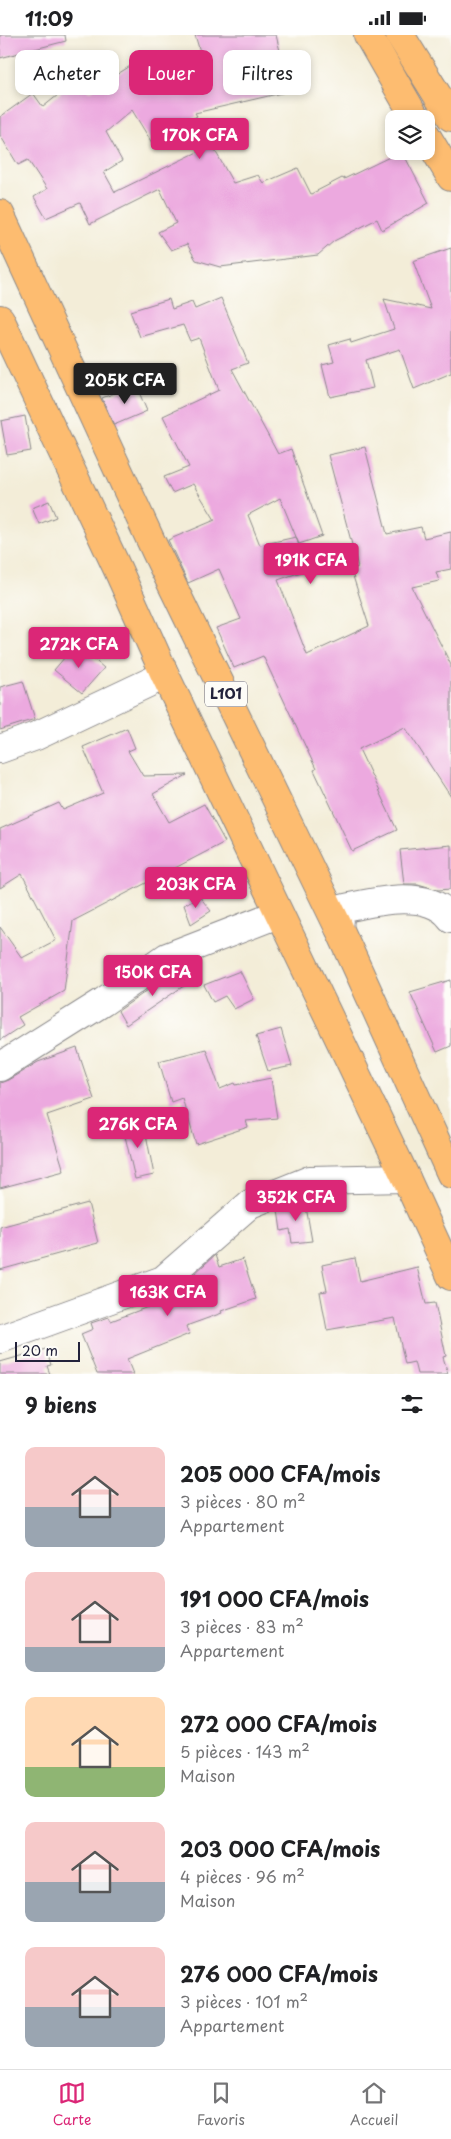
<!DOCTYPE html>
<html lang="fr">
<head>
<meta charset="utf-8">
<style>
	:root { --surface:#fff; --page:#f6f6f6; --text:#202124; --muted:#757577; --line:#e0e0e0; --accent:#db2777 }
	body { margin:0; font-family:"Playpen Sans",sans-serif; background:var(--page); color:var(--text); height:100vh; display:flex; flex-direction:column; font-size:19px; white-space:nowrap }
	* { box-sizing:border-box; margin:0 }
	p { font-size:16px; color:var(--muted) }
	.icon { flex:none; width:28px; height:28px; fill:none; stroke:currentColor; stroke-width:2; stroke-linecap:round; stroke-linejoin:round }
	.map { position:relative; height:1339px; overflow:hidden }
	.panel { display:flex; flex-direction:column; background:var(--surface); flex:1 }
	.panel>* { flex:none }
	.guide { position:absolute; left:15px; top:15px; width:421px; height:45px; display:flex; gap:10px }
	.fabs { position:absolute; left:385px; top:75px; display:grid; gap:10px }
	.fabs a { display:grid; place-items:center; width:50px; height:50px; border-radius:10px; background:var(--surface); box-shadow:0 2px 8px #0003; font-size:25px }
	.scale { position:absolute; left:15px; bottom:12px; width:65px; box-sizing:border-box; padding-left:5px; border:2px solid #22223b; border-top:0; font-size:14px; line-height:18px; white-space:nowrap; color:#22223b; -webkit-text-stroke:4px #fdfcf7; paint-order:stroke }
	.price { position:absolute; translate:-50% -42px; padding:0 11px; border-radius:5px; background:var(--accent); color:#fff; font-size:16px; line-height:32px; filter:drop-shadow(0 1px 2px #0008) }
	.price::after { content:''; position:absolute; left:50%; top:30px; width:15px; height:11px; margin-left:-8px; background:inherit; clip-path:polygon(0 0,100% 0,50% 100%) }
	.price.selected { background:#222; color:#fff }
	ul { padding:0; list-style:none }
	li { display:flex; align-items:center; gap:15px; height:125px; padding:0 25px }
	li span { display:grid; place-items:center; flex:none; width:140px; height:100px; border-radius:10px; color:#555 }
	li>.icon { margin-inline-start:auto }
	span .icon { width:60px; height:60px; fill:#fffc; stroke-width:1 }
	li b { font-size:21px }
	h2 { display:flex; justify-content:space-between; align-items:center; height:60px; padding:0 25px; font-size:21px }
	.pill { padding:0 18px; border-radius:10px; background:var(--surface); box-shadow:0 2px 8px #0003; font-size:18px; line-height:45px }
	.pill.selected { background:var(--accent); color:#fff }
	.status { display:flex; justify-content:space-between; align-items:center; height:35px; padding:0 25px; background:var(--surface); direction:ltr }
	.status svg { height:14px; fill:currentColor }
	.menu { display:flex; justify-content:space-around; align-items:center; height:70px; border-top:1px solid var(--line); background:var(--surface); font-size:14px; color:var(--muted) }
	.menu a { display:grid; justify-items:center; gap:2px }
	.menu .selected { color:var(--accent) }
	.map>svg:first-child { display:block }
	.building { fill:#eca9df }
	.lines { fill:none; stroke-linecap:round; stroke-linejoin:round }
	.minor-casing { stroke:#8a888a; stroke-width:30 }
	.major-casing { stroke:#8a888a; stroke-width:30 }
	.minor { stroke:#fff; stroke-width:28 }
	.major { stroke:#fdbc6f; stroke-width:28 }
	.labels { text-anchor:middle; stroke-width:4.5; stroke-linejoin:round; paint-order:stroke }
	.shield { fill:#fdfcf7; stroke:#646373; stroke-width:1 }
	.shield-label { font-size:15px; font-weight:bold; fill:#22223b }
</style>
</head>
<body>
<div class="status"><b>11:09</b><svg viewBox="0 0 49 12"><path d="M0 12V9h3v3zM5 12V6h3v6zM10 12V3h3v9zM15 12V0h3v12zM26 1h20v11H26zM47 4h2v5h-2z"/></svg></div>
<div class="map">
<svg width="451" height="1339" viewBox="0 0 451 1339">
	<rect width="100%" height="100%" fill="#fdfcf7"/>
	<filter id="ink" filterUnits="userSpaceOnUse"><feTurbulence type="fractalNoise" baseFrequency=".02" numOctaves="2"/><feDisplacementMap in="SourceGraphic" scale="10" xChannelSelector="R" yChannelSelector="G"/><feConvolveMatrix kernelMatrix="1 2 1 2 8 2 1 2 1" color-interpolation-filters="sRGB"/></filter>
	<filter id="wash" filterUnits="userSpaceOnUse"><feTurbulence type="fractalNoise" baseFrequency=".0096" numOctaves="4" result="noise"/><feDisplacementMap in="SourceGraphic" scale="20" xChannelSelector="R" yChannelSelector="G"/><feGaussianBlur stdDeviation="1.12" result="paint"/><feColorMatrix in="noise" values="0 0 0 0 0 0 0 0 0 0 0 0 0 0 0 0 0 1.4 0 .05"/><feComposite in="paint" operator="in"/></filter>
	<g filter="url(#wash)">
		<rect width="100%" height="100%" fill="#f3edd8"/>
		<g id="blocks">
			<g class="building">
				<path d="M0 0H65L66 6 0 23Z"/>
				<path d="M195 0H276L290 56 195 78 197 81 152 108 132 75 106 97 122 126 104 137 115 157 212 110 233 148 258 140 263 148 298 133 311 159 344 142V144L402 116 429 168 382 195 377 184 334 206 318 220 220 232 196 225 187 209 171 215 158 197 176 188 160 154 90 189 80 168 46 183 34 162 47 154 28 125 18 130 0 100V82L33 58 43 72 78 44 89 57 151 18 166 42 201 20Z"/>
				<path d="M451 213V338L414 354 400 314 366 325 373 353 330 362 322 330 334 327 329 310 350 304 351 308 394 294 384 264 431 274 413 226Z"/>
				<path d="M221 263 248 328 232 334 278 419 291 414 322 501 299 509 280 463 248 480 260 510 296 502 307 535 278 545 307 620 369 591 351 535 358 532 328 420 365 412 387 499 421 492 424 503 451 497V534L436 537 439 546 412 552 451 630V762L405 692 359 714 397 795 352 816 314 735 316 734 263 621 234 633 216 593 241 584 219 534 188 548 168 505 215 485 193 449 172 458 164 442 189 432 163 381 219 355 199 303 190 306 183 290 140 302 130 276 169 264 172 274 192 267 195 274Z"/>
				<path d="M136 350 147 376 114 390 102 363Z"/>
				<path d="M25 381 31 416 7 420 1 386Z"/>
				<path d="M49 466 56 482 39 489 32 473Z"/>
				<path d="M76 609 104 633 82 658 54 635Z"/>
				<path d="M23 646 35 684 0 695V652Z"/>
				<path d="M127 693 135 713 128 716 143 741 187 740 153 759 169 787 204 769 225 807 73 886 64 956 18 982 23 990 0 1005V892L22 923 56 905 22 839 0 853V794L59 768 63 775 103 758 83 712Z"/>
				<path d="M451 810V854L438 855 418 849H404L400 815Z"/>
				<path d="M199 861 211 876 191 889 184 870Z"/>
				<path d="M178 934 188 948 126 990 118 976Z"/>
				<path d="M240 936 254 964 234 974 225 961 213 967 204 950Z"/>
				<path d="M451 945V1011L437 1017 410 957Z"/>
				<path d="M281 994 292 1031 268 1036 256 1001Z"/>
				<path d="M77 1013 94 1064 47 1080 64 1136 0 1153V1048L8 1045 38 1027Z"/>
				<path d="M206 1014 220 1054 235 1048 236 1050 271 1043 277 1083 246 1086 248 1092 196 1109 182 1063 171 1067 159 1026Z"/>
				<path d="M143 1084 154 1140 135 1144 122 1088Z"/>
				<path d="M305 1166 312 1206 292 1208 290 1194 281 1196 278 1175Z"/>
				<path d="M88 1168 98 1208 0 1235V1192Z"/>
				<path d="M215 1220 219 1232 243 1224 256 1264 221 1276 222 1278 186 1291 189 1299 127 1324 133 1339H97L81 1299 93 1294 91 1288 109 1282 111 1286 177 1261 175 1256Z"/>
				<path d="M355 1223 360 1246 417 1232 426 1269 435 1268 446 1321 443 1322 448 1339H417L414 1327 405 1329 395 1283 327 1295 320 1257 327 1256 322 1230Z"/>
				<path d="M46 1314 51 1330 47 1331 50 1339H0V1327Z"/>
			</g>
		</g>
	</g>
	<g filter="url(#ink)">
		<use href="#blocks" fill-opacity="0" stroke="#8a888a" stroke-width="1"/>
		<g class="lines">
			<defs>
				<g id="minor">
					<path d="M0 714 36 701 165 640"/>
					<path d="M339 893 341 874C372 867 429 852 451 883"/>
					<path d="M0 1032 103 967 167 922 278 879"/>
					<path d="M0 1304 163 1245 250 1169 310 1145 406 1143"/>
				</g>
				<g id="major">
					<path d="M368 0 416 84"/>
					<path d="M400 0 451 82"/>
					<path d="M426 100 451 142"/>
					<path d="M0 179 156 517 339 893 451 1139"/>
					<path d="M0 284 118 535 165 640 406 1143 451 1241"/>
				</g>
			</defs>
			<use href="#minor" class="minor-casing"/>
			<use href="#major" class="major-casing"/>
			<use href="#minor" class="minor"/>
			<use href="#major" class="major"/>
		</g>
	</g>
	<g class="labels">
		<rect class="shield" x="205" y="646.5" width="42" height="25" rx="4"/>
		<g class="shield-label">
			<text x="226" y="664">L101</text>
		</g>
	</g>
</svg>
<div class="fabs">
<a><svg class="icon" aria-label="layers" viewBox="0 0 24 24"><path d="M12 4l9 5-9 5-9-5zM3 14l9 5 9-5"/></svg></a>
</div>
<div class="scale">20 m</div>
<b class="price" style="left:200px;top:125px">170K CFA</b>
<b class="price selected" style="left:125px;top:370px">205K CFA</b>
<b class="price" style="left:311px;top:550px">191K CFA</b>
<b class="price" style="left:79px;top:634px">272K CFA</b>
<b class="price" style="left:196px;top:874px">203K CFA</b>
<b class="price" style="left:153px;top:962px">150K CFA</b>
<b class="price" style="left:138px;top:1114px">276K CFA</b>
<b class="price" style="left:296px;top:1187px">352K CFA</b>
<b class="price" style="left:168px;top:1282px">163K CFA</b>
<div class="guide">
<a class="pill">Acheter</a>
<a class="pill selected">Louer</a>
<a class="pill">Filtres</a>
</div>
</div>
<section class="panel">
<h2>9 biens<svg class="icon" aria-label="filters" viewBox="0 0 24 24"><path d="M4 7h16M4 17h16"/><circle cx="9" cy="7" r="2"/><circle cx="15" cy="17" r="2"/></svg></h2>
<ul>
<li><span style="background:linear-gradient(#f6c9c9 60%,#9aa5b1 0)"><svg class="icon" aria-label="home" viewBox="0 0 24 24"><path d="M3 11l9-7 9 7M6 9v11h12V9"/></svg></span><div><b>205 000 CFA/mois</b><p>3 pièces · 80 m²</p><p>Appartement</p></div></li>
<li><span style="background:linear-gradient(#f6c9c9 75%,#9aa5b1 0)"><svg class="icon" aria-label="home" viewBox="0 0 24 24"><path d="M3 11l9-7 9 7M6 9v11h12V9"/></svg></span><div><b>191 000 CFA/mois</b><p>3 pièces · 83 m²</p><p>Appartement</p></div></li>
<li><span style="background:linear-gradient(#ffd9b3 70%,#8fb573 0)"><svg class="icon" aria-label="home" viewBox="0 0 24 24"><path d="M3 11l9-7 9 7M6 9v11h12V9"/></svg></span><div><b>272 000 CFA/mois</b><p>5 pièces · 143 m²</p><p>Maison</p></div></li>
<li><span style="background:linear-gradient(#f6c9c9 60%,#9aa5b1 0)"><svg class="icon" aria-label="home" viewBox="0 0 24 24"><path d="M3 11l9-7 9 7M6 9v11h12V9"/></svg></span><div><b>203 000 CFA/mois</b><p>4 pièces · 96 m²</p><p>Maison</p></div></li>
<li><span style="background:linear-gradient(#f6c9c9 60%,#9aa5b1 0)"><svg class="icon" aria-label="home" viewBox="0 0 24 24"><path d="M3 11l9-7 9 7M6 9v11h12V9"/></svg></span><div><b>276 000 CFA/mois</b><p>3 pièces · 101 m²</p><p>Appartement</p></div></li>
</ul>
</section>
<nav class="menu">
<a class="selected"><svg class="icon" aria-label="map" viewBox="0 0 24 24"><path d="M3 6l6-2 6 2 6-2v14l-6 2-6-2-6 2zM9 4v14M15 6v14"/></svg>Carte</a>
<a><svg class="icon" aria-label="saved" viewBox="0 0 24 24"><path d="M7 4h10v16l-5-4-5 4z"/></svg>Favoris</a>
<a><svg class="icon" aria-label="home" viewBox="0 0 24 24"><path d="M3 11l9-7 9 7M6 9v11h12V9"/></svg>Accueil</a>
</nav>
</body>
</html>
